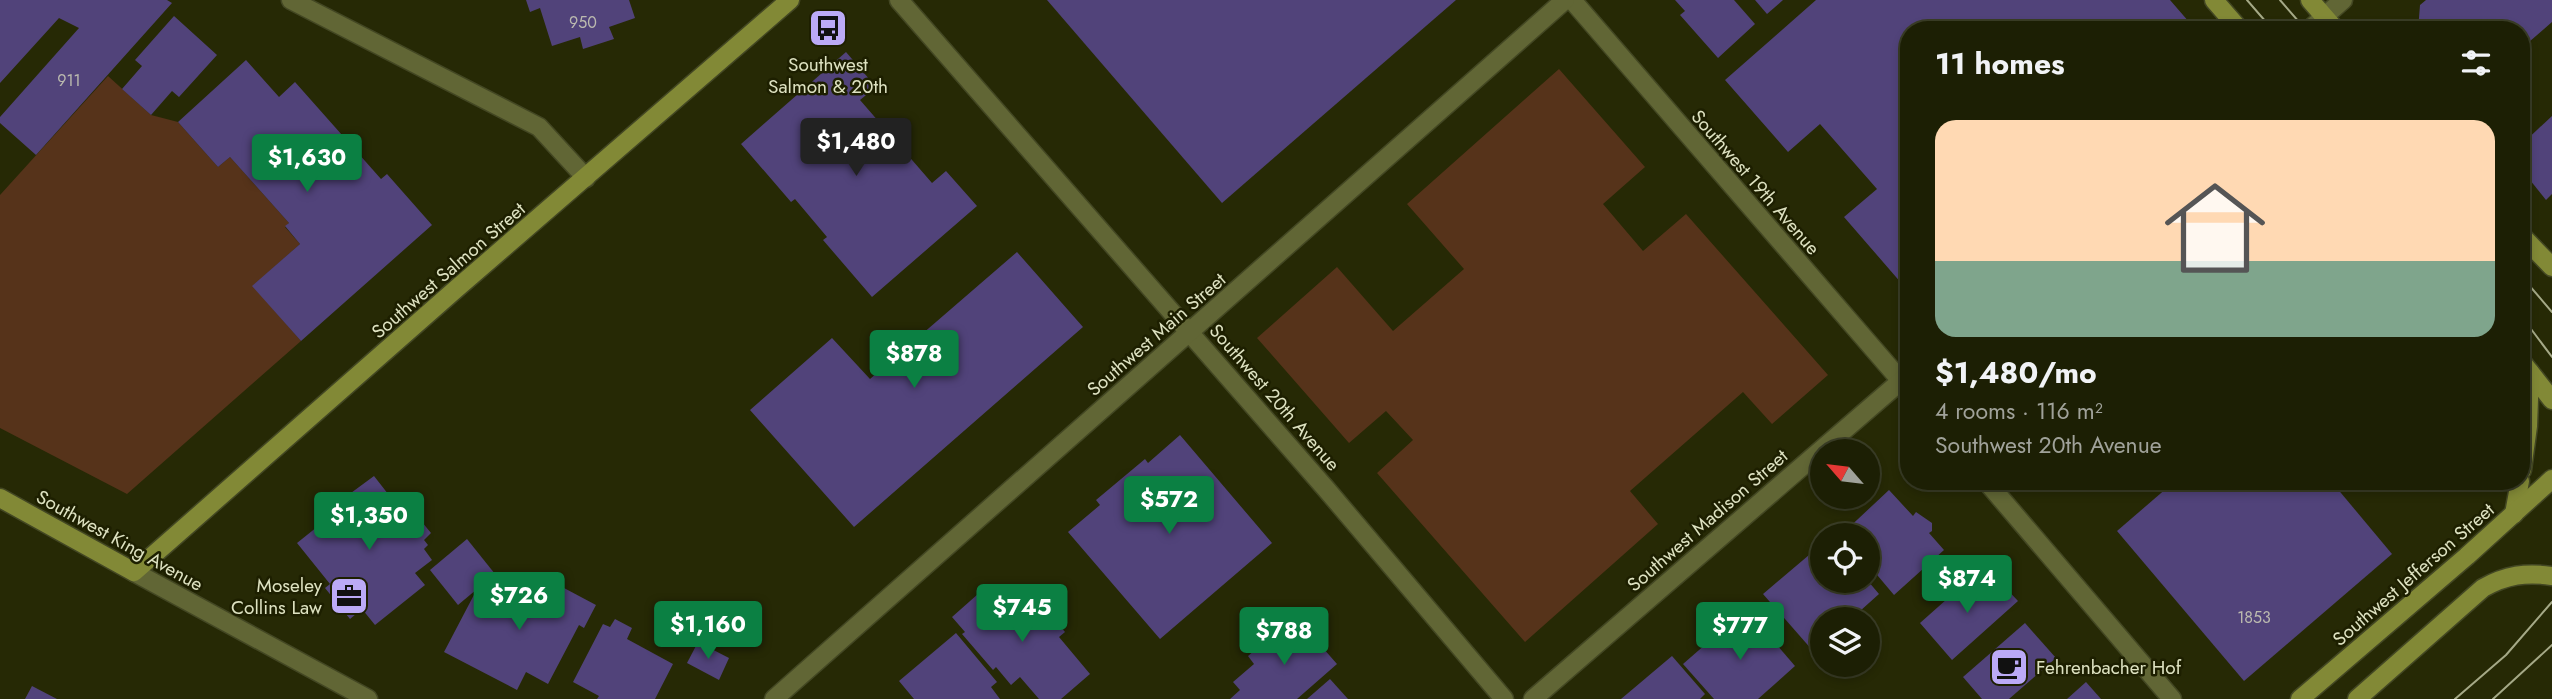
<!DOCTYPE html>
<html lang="en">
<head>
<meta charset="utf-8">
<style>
	:root { --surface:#1c1f04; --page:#25270e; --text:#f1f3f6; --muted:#a0a29a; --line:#3a3d26; --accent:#0b8043 }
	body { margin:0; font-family:Jost,sans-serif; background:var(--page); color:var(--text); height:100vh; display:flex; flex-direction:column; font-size:26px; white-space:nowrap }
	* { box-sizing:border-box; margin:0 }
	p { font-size:23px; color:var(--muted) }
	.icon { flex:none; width:38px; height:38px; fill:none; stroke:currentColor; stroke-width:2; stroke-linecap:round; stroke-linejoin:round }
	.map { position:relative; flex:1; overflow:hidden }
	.details { position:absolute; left:1900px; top:21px; width:630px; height:469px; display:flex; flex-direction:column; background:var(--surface); border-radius:28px; box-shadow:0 4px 10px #0003,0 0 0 2px var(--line) }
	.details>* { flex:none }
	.needle { width:46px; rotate:298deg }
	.fabs { position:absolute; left:1810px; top:439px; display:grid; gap:14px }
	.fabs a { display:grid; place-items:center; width:70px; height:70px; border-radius:50%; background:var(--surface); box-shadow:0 4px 10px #0003,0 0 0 2px var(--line); font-size:35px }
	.price { position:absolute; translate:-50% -60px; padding:0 16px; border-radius:7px; background:var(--accent); color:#fff; font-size:23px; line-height:46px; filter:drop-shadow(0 2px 4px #0008) }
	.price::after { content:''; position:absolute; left:50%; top:42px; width:21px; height:16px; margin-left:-10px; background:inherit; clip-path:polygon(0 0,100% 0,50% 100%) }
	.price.active { background:#222; color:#fff }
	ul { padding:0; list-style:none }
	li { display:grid; align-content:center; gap:14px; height:371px; padding:0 35px }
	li+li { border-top:2px solid var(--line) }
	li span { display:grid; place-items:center; height:217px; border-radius:21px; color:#555 }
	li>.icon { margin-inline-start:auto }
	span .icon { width:126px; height:126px; fill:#fffc; stroke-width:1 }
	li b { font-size:30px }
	h2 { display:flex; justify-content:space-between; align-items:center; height:84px; padding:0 35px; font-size:30px }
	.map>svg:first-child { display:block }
	.green { fill:#56331a }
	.building { fill:#51437a }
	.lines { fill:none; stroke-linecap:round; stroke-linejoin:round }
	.street-casing { stroke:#434723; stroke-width:21 }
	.secondary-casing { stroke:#434723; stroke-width:21 }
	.street { stroke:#616635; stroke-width:18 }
	.secondary { stroke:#828936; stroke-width:18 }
	.tram { stroke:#a5a987; stroke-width:2 }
	.labels { text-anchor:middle; stroke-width:5; stroke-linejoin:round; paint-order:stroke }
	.number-label { font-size:16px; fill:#bbbaaf }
	.poi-label { font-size:19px; fill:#dee2c1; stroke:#1d1f00 }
	.street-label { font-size:19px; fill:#dee2c1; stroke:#1d1f00 }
</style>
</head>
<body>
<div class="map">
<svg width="2552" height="699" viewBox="0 0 2552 699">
	<rect width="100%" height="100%" fill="#262905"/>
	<g class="green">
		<path d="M1559 69 1645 167 1603 204 1643 251 1686 214 1828 375 1772 424 1743 392 1630 491 1658 524 1525 642 1377 473 1413 440 1386 411 1349 443 1257 338 1337 267 1393 331 1464 269 1407 204Z"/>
		<path d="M108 76 151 115 178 122 218 167 230 157 289 223 285 227 300 244 253 286 301 341 127 494 0 428V195Z"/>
	</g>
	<g class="building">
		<path d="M0 0H167L172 3 36 155 0 123V117L79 28 59 18 0 83Z"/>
		<path d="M526 0H629L635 18 609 27 614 39 583 49 580 37 552 46 540 8 530 12Z"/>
		<path d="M1047 0H1456L1222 203Z"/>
		<path d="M1675 0H1734L1755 24 1718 58 1680 15 1685 11Z"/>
		<path d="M1755 0H1783L1767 14Z"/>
		<path d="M1816 0H2170L2196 30H1909V292L1844 217 1877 189 1820 124 1788 152 1725 80Z"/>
		<path d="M2426 0H2552V22L2522 48V30H2418L2420 5Z"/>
		<path d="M174 16 217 55 179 97 172 91 151 115 122 89 142 66 135 60Z"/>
		<path d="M846 52 876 87 860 100 932 183 946 171 977 206 872 297 823 240 827 237 795 199 791 202 741 144Z"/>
		<path d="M246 60 279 97 295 82 381 179 387 174 432 225 301 341 252 286 300 244 285 226 289 223 230 157 218 167 178 122Z"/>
		<path d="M2552 116V194L2546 200 2522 170V144Z"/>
		<path d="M1017 252 1083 327 854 527 750 410 832 338 870 379Z"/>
		<path d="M1180 435 1272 543 1160 639 1068 532 1100 505 1096 500 1145 459 1148 463Z"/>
		<path d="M374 476 410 522 417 516 431 533 424 540 428 545 424 549 432 560 415 573 425 585 375 625 362 609 350 619 325 588 330 584 297 543 322 523 317 518Z"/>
		<path d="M2175 481H2331L2392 554 2244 681 2117 531Z"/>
		<path d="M1889 490 1913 516 1916 512 1932 523V531L1929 533 1944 550 1894 595 1867 563V536L1842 534Z"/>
		<path d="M467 539 495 574 458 605 430 570Z"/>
		<path d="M1822 544V581H1868L1879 594 1850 620H1822V644L1813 651 1763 594Z"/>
		<path d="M1974 575 1990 593 2001 583 2018 601 1952 660 1920 623Z"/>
		<path d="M502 581 522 592 528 581 559 597 564 588 596 605 584 628 579 625 548 684 526 672 517 690 444 652 476 591 492 600Z"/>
		<path d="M1016 589 1038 615 1045 608 1065 632 1059 637 1090 674 1061 699H1039L1020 677 1011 685 996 667 993 670 962 634 965 632 952 617 978 594 991 609 993 600 1003 592H1013Z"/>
		<path d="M1746 609 1795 666 1758 699H1714L1683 664Z"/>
		<path d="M615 619 632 628 627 639 673 664 655 699H597L599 696 573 682 603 624 610 627Z"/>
		<path d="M1301 623 1337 664 1297 699H1230L1240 690 1233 682 1254 664 1248 656 1276 632 1283 639Z"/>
		<path d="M2025 623 2056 658 2009 699H1982L1963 677Z"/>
		<path d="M956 633 997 682 991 687 1000 699H914L899 681Z"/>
		<path d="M698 642 729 658 719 680 687 663Z"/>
		<path d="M1672 656 1705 694 1700 699H1621Z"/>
		<path d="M1330 679 1348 699H1307Z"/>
		<path d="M2086 682 2101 699H2067Z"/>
		<path d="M32 686 57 699H25Z"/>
	</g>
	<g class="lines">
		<defs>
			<g id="street">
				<path d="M291 0 539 127 586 178"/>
				<path d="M899 0 1327 490 1504 699"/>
				<path d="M1572 0 1909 390"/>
				<path d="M2309 30 2343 0"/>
				<path d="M1986 481 2172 699"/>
				<path d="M134 572 368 699"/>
				<path d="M774 699 1565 0"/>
				<path d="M1533 699 1909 374"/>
			</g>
			<g id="secondary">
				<path d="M2214 0 2240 30"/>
				<path d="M2310 0 2336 30"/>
				<path d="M2522 236 2552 267"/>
				<path d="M2522 362 2552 400"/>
				<path d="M2522 470 2528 426 2530 372"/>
				<path d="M0 498 134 572 456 289 790 0"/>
				<path d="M2514 514 2520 481"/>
				<path d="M2300 699 2467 556 2552 479"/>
				<path d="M2357 699 2483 588C2506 575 2526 572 2552 576"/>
			</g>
		</defs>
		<use href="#street" class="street-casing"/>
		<use href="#secondary" class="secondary-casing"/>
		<use href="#street" class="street"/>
		<use href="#secondary" class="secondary"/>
		<g class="tram">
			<path d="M2247 0 2273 30"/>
			<path d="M2280 0 2306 30"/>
			<path d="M2522 277 2552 312"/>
			<path d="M2522 317 2552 357"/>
			<path d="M2455 699 2506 655 2552 602"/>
			<path d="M2493 699 2552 645"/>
		</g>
	</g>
	<defs>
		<symbol id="bus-square" viewBox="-11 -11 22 22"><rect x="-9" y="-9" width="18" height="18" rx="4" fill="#bbaaf6" stroke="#1d1f00"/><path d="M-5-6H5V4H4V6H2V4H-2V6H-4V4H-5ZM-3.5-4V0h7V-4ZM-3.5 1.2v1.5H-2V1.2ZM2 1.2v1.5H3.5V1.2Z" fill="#111"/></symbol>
		<symbol id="office-square" viewBox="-11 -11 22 22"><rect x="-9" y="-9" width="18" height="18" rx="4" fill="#bbaaf6" stroke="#1d1f00"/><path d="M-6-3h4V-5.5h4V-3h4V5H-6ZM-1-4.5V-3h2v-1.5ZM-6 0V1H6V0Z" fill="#111"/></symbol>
		<symbol id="cafe-square" viewBox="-11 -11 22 22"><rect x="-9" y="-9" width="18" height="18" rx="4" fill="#bbaaf6" stroke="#1d1f00"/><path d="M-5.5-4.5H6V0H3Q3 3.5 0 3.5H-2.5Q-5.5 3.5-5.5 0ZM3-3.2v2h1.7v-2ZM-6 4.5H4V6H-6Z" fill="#111"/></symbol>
	</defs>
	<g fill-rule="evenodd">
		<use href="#bus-square" x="806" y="6" width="44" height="44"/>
		<use href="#office-square" x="327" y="574" width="44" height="44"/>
		<use href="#cafe-square" x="1987" y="645" width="44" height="44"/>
	</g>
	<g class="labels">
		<g class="number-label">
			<text x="583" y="28">950</text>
			<text x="69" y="86">911</text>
			<text x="2254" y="623">1853</text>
		</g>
		<g class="poi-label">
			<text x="828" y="71">Southwest<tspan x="828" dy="22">Salmon &amp; 20th</tspan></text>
			<text x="322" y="592" text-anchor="end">Moseley<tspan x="322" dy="22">Collins Law</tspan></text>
			<text x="2036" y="674" text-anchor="start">Fehrenbacher Hof</text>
		</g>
		<g class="street-label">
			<text transform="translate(1756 182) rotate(49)" y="7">Southwest 19th Avenue</text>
			<text transform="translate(448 270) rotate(-41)" y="7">Southwest Salmon Street</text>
			<text transform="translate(1156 334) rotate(-41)" y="7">Southwest Main Street</text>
			<text transform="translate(1275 397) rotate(49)" y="7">Southwest 20th Avenue</text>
			<text transform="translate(1707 520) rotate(-41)" y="7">Southwest Madison Street</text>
			<text transform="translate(120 540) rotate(29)" y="7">Southwest King Avenue</text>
			<text transform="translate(2413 574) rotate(-41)" y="7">Southwest Jefferson Street</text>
		</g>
	</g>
</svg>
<div class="fabs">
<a><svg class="needle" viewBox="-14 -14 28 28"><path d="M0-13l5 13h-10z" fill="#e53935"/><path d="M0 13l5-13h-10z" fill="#a0a29a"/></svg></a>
<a><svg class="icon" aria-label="locate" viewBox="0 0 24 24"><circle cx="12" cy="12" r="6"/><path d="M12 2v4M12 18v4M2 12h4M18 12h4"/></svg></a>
<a><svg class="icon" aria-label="layers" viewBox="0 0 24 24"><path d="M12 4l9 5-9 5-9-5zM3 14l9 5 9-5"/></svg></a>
</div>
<b class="price active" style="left:856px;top:178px">$1,480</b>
<b class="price" style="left:307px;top:194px">$1,630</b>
<b class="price" style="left:914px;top:390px">$878</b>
<b class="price" style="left:1169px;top:536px">$572</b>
<b class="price" style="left:369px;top:552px">$1,350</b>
<b class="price" style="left:1967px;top:615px">$874</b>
<b class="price" style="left:519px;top:632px">$726</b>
<b class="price" style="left:1022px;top:644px">$745</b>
<b class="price" style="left:708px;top:661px">$1,160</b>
<b class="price" style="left:1740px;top:662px">$777</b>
<b class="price" style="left:1284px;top:667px">$788</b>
<section class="details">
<h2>11 homes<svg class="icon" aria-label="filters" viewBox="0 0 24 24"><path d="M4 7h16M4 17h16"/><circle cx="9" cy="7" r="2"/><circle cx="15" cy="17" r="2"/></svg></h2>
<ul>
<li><span style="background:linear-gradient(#ffd9b3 65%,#7fa58c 0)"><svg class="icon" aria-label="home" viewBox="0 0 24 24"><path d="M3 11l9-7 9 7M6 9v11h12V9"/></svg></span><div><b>$1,480/mo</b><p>4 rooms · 116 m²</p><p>Southwest 20th Avenue</p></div></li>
</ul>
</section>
</div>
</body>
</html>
